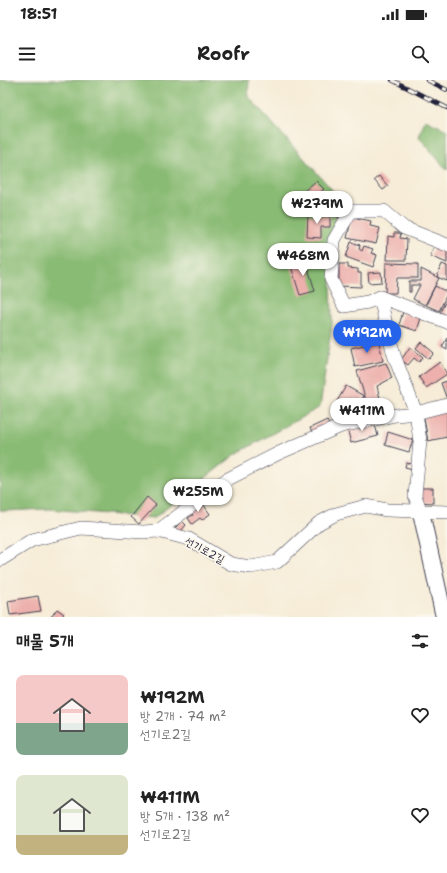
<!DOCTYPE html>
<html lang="ko">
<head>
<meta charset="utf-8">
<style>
	:root { --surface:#fff; --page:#f2f2f2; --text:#222; --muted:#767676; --accent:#2563eb }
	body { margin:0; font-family:"Shantell Sans","Poor Story",sans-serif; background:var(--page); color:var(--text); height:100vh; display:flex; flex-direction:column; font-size:15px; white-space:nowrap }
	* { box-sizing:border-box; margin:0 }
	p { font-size:13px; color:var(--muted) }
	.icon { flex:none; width:22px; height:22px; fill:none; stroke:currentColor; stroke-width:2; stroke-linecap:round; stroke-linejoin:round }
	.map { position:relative; height:537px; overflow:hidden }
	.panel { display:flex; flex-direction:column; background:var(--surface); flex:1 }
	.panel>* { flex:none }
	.price { position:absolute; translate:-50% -34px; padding:0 9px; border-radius:14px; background:#fff; color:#222; font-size:13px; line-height:26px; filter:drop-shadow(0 1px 2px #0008) }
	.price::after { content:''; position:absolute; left:50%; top:24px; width:12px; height:9px; margin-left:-6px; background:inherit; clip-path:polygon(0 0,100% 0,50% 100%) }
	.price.current { background:var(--accent); color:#fff }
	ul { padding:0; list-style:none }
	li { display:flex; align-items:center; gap:12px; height:100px; padding:0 16px }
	li span { display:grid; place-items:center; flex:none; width:112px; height:80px; border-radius:8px; color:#555 }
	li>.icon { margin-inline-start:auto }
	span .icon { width:48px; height:48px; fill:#fffc; stroke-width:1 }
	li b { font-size:17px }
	h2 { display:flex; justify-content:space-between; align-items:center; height:48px; padding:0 16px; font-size:17px }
	.status { display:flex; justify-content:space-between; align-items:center; height:28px; padding:0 20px; background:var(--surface); direction:ltr }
	.status svg { height:11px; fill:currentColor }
	header { display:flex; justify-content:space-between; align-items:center; height:52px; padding:0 16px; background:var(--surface); font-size:18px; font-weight:700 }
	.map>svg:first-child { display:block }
	.forest { fill:#8abb74; stroke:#566e58 }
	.building { fill:#edb0ac }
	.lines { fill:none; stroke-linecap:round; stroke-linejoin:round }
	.minor-casing { stroke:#424052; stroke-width:14 }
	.tertiary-casing { stroke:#424052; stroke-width:18 }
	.minor { stroke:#fff; stroke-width:13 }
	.tertiary { stroke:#fff; stroke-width:16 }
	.rail-casing { stroke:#22223b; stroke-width:4.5 }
	.rail { stroke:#fbf7ec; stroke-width:3; stroke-dasharray:9; stroke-linecap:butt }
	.labels { text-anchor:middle; stroke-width:3.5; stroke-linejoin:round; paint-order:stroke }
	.street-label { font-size:11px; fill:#22223b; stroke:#fbf7ec }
</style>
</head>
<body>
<div class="status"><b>18:51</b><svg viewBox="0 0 49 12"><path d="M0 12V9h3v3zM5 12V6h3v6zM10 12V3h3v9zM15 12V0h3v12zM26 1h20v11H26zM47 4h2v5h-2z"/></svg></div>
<header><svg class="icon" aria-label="menu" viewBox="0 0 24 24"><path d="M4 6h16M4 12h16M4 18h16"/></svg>Roofr<svg class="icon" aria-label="search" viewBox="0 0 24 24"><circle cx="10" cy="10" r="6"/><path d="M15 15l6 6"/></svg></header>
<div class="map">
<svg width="447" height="537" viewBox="0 0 447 537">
	<rect width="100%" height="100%" fill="#fbf7ec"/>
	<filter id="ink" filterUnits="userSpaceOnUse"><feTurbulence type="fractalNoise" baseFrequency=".025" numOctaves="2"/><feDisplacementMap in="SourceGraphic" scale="8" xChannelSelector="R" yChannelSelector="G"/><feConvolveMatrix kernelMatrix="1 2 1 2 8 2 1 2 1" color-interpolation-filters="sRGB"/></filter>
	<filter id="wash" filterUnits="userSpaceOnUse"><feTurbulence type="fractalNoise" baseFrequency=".012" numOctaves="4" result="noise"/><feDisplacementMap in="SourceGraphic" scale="16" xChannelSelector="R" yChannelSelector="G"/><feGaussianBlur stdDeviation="0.9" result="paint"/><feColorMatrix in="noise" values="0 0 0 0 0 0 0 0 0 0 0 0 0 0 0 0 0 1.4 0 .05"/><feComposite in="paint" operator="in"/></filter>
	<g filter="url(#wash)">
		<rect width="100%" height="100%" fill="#f6ecd7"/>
		<g class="forest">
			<path d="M0 0H249L248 16 351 131 334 160 331 199 332 244 320 327 236 374 154 438 50 429 4 431 0 430Z"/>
			<path d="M425 40 447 50V90L419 57Z"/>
		</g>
		<g id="blocks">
			<g class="building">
				<path d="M379 96 388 106 383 110 374 100Z"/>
				<path d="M316 101 324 109 311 120 304 111Z"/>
				<path d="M339 116 352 126 339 138 328 130Z"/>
				<path d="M308 135 330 136V147H321V158L307 157Z"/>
				<path d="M352 137 371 141 370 146 380 148 376 164 347 158Z"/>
				<path d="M394 153H401L400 158 407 159 406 180H387L388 156 394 157Z"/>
				<path d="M351 162 360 165 359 169 362 171 364 166 373 169 371 173 377 175 373 187 346 177Z"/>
				<path d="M435 164 447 168V183L430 176Z"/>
				<path d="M305 178 315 211 300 215 290 183Z"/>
				<path d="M386 183 418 184V198H397L396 213H385Z"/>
				<path d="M339 184H348V188L358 189V193H361V207L339 206Z"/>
				<path d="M442 184 447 186V201L437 197Z"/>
				<path d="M421 189 439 198 425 225 413 219 420 205H411V212H409V201H421Z"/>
				<path d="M381 192 382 202 369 203 368 193Z"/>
				<path d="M435 206 447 212V214L439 231 426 225Z"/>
				<path d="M447 219V236L440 232Z"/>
				<path d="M403 232 421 238 417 251 399 245Z"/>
				<path d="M366 242 369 260 345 263 342 246Z"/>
				<path d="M447 258V270L442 267Z"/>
				<path d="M379 262 383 281 355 287 351 268Z"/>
				<path d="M421 262 434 273 429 279 416 268Z"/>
				<path d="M410 267 423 277 419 282 414 278 408 285 401 280Z"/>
				<path d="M440 282 447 294 426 308 419 297Z"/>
				<path d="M386 283 392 298 377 306 381 323 368 327 357 291Z"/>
				<path d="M447 301V317H446L441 303Z"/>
				<path d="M346 306 364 316 355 331 349 327 345 335 333 328Z"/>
				<path d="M447 328V357L428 361 423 332Z"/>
				<path d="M327 340 330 348 313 355 310 348Z"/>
				<path d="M374 341 378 356 351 363 347 348Z"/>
				<path d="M388 352 413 360 409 372 385 365Z"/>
				<path d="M406 383 414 384 413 389 405 387Z"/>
				<path d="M419 408H433V423L419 422Z"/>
				<path d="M147 417 156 425 139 444 131 437Z"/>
				<path d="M201 421 210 434 202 440 200 438 192 444 188 438 193 435 189 429Z"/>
				<path d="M182 441 186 445 180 452 175 448Z"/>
				<path d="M38 516 41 531 10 535 8 521Z"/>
				<path d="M57 529 64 534 61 537H51Z"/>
			</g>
		</g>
	</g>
	<g filter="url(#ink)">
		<use href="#blocks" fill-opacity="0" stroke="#424052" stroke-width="1"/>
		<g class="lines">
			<defs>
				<g id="minor">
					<path d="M447 165 404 148 384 131H351L334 160 331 199 344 226 368 222 380 217 447 242"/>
					<path d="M380 217 386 245 394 275 416 333 447 325"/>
					<path d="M158 451 226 400 279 373 341 346 396 335 416 333 420 361 415 416 421 432"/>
					<path d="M0 480 32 460 81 448 143 452 158 451 189 459 231 484 251 487 277 482 319 443 336 434 366 426 387 430 447 432"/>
				</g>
				<path id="tertiary" d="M421 432 444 537"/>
			</defs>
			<use href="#minor" class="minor-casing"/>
			<use href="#tertiary" class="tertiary-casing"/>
			<use href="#minor" class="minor"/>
			<use href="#tertiary" class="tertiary"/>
			<defs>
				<g id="rail">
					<path d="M392 0 447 28"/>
					<path d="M427 0 447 10"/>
				</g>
			</defs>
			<use href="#rail" class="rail-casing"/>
			<use href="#rail" class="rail"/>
		</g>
	</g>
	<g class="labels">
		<g class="street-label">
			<text transform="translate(205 470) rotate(28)" y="4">선기로2길</text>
		</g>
	</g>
</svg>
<b class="price" style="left:317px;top:145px">₩279M</b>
<b class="price" style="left:303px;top:197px">₩468M</b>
<b class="price current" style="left:367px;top:274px">₩192M</b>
<b class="price" style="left:362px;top:352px">₩411M</b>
<b class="price" style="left:198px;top:433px">₩255M</b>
</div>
<section class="panel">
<h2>매물 5개<svg class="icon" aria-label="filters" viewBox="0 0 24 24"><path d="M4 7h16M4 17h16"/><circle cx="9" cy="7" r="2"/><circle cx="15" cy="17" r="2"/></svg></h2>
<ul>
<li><span style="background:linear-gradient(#f6c9c9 60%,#7fa58c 0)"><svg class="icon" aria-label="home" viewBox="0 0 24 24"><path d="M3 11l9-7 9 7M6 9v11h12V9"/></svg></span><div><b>₩192M</b><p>방 2개 · 74 m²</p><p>선기로2길</p></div><svg class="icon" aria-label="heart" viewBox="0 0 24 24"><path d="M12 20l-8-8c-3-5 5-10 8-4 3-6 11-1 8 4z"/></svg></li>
<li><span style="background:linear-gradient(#dfe7d0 75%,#c2b280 0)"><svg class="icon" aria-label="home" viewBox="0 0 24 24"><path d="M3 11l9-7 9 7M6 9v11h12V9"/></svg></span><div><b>₩411M</b><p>방 5개 · 138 m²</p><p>선기로2길</p></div><svg class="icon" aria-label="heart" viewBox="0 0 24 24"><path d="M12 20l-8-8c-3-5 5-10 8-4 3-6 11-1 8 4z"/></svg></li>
</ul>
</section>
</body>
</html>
